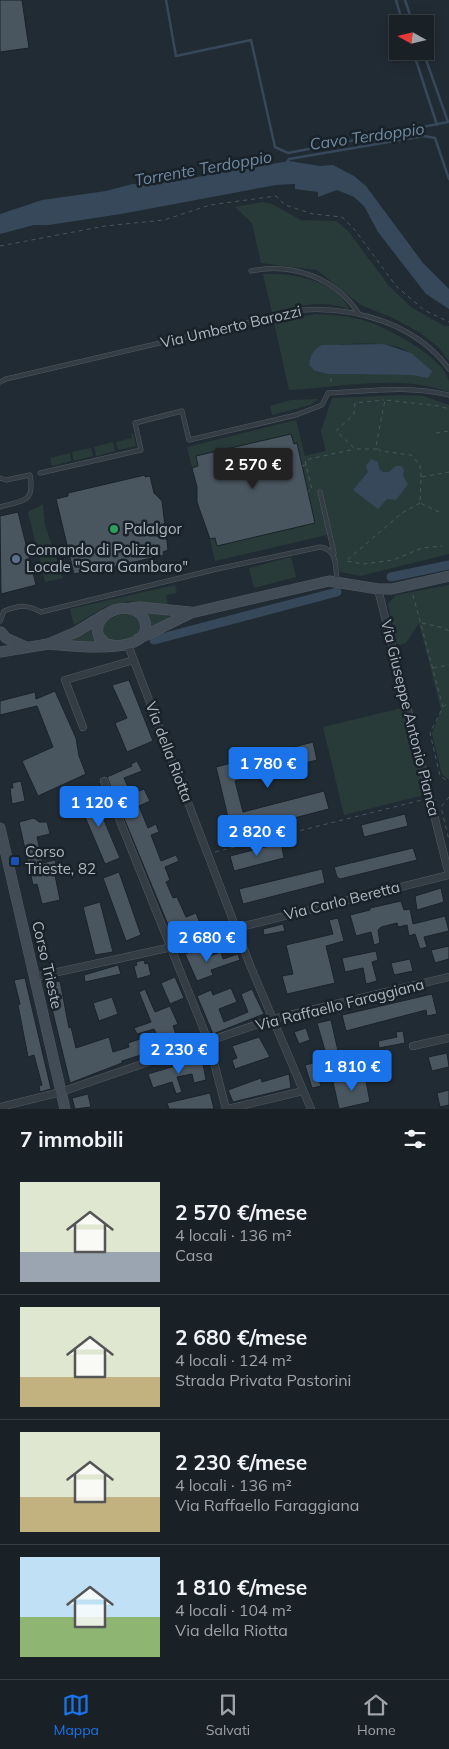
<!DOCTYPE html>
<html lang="it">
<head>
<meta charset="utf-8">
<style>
	:root { --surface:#192026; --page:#22282e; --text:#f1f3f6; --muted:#9fa3a7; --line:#373e43; --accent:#1a73e8 }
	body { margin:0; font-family:Mulish,sans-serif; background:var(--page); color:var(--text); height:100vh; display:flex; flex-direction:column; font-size:19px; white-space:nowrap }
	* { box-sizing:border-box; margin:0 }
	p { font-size:16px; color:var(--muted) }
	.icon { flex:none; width:28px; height:28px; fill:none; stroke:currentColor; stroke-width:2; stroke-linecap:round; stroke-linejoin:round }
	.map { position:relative; height:1109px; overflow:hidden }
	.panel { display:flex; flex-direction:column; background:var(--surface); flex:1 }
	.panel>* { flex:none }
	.needle { width:32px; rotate:278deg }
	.controls { position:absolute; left:389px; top:15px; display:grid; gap:10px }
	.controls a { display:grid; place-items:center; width:45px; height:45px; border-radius:0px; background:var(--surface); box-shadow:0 2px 12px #0003,0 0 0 1px var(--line); font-size:25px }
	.price { position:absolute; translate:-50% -42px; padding:0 11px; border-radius:5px; background:var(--accent); color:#fff; font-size:16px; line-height:32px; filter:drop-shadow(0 1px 2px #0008) }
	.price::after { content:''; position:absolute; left:50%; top:30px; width:15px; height:11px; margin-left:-8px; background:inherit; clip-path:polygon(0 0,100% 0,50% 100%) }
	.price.on { background:#222; color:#fff }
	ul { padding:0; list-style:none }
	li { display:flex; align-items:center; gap:15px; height:125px; padding:0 20px }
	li+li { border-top:1px solid var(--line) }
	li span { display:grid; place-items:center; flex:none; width:140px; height:100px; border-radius:0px; color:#555 }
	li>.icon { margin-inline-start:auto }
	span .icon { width:60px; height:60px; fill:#fffc; stroke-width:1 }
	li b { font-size:21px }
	h2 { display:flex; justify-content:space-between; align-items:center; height:60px; padding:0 20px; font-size:21px }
	.menu { display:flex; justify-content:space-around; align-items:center; height:70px; border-top:1px solid var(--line); background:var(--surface); font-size:14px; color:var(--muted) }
	.menu a { display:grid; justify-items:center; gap:2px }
	.menu .on { color:var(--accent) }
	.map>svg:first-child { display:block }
	.green { fill:#293b39; fill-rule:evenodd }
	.water { fill:#364859 }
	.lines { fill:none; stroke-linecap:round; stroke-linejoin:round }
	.stream { stroke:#364859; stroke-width:2.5 }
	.canal { stroke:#364859; stroke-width:9 }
	.building { fill:#49555f; stroke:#1b232b }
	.lane-casing { stroke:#515a62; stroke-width:5 }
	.street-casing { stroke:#515a62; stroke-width:8 }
	.secondary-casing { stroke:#515a62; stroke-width:11 }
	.path { stroke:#465859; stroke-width:1; stroke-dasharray:4 4; stroke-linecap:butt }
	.lane { stroke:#343c44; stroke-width:4 }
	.street { stroke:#343c44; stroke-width:7 }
	.secondary { stroke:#424c57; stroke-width:10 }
	.leisure-dot { fill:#2e9e5b; stroke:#192129; stroke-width:2 }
	.service-dot { fill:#5c6f8a; stroke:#192129; stroke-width:2 }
	.transit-dot { fill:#1a4fb4; stroke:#192129; stroke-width:2 }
	.labels { text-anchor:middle; stroke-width:5; stroke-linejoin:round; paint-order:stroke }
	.street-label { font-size:15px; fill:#aeb7c1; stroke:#192129 }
	.poi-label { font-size:15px; fill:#aeb7c1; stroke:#192129; text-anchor:start }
	.water-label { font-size:16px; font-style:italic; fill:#708ba3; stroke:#192129 }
</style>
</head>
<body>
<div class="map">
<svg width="449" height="1109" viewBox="0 0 449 1109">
	<rect width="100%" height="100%" fill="#212b33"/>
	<g class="green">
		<path d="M262 202 272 204 301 220 336 221 348 231 389 286 411 307 444 326H449V361L438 347 419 332 393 318 361 305 317 270 261 263 252 223 235 207Z"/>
		<path d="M263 274C292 273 335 279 349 309 322 299 299 306 272 312Z"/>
		<path d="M316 314C333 315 350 316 366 321 389 329 442 356 449 381 449 384 449 389 449 392 400 374 340 387 289 390L274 322ZM340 344C359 344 399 340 412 355 418 362 423 370 428 377L412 375 328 374 315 371 309 365 311 356Z"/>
		<path d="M401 395 423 396 449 405V554L360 576 340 572 331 534 215 561 206 523 197 502V487L187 447 296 420 305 456 326 451 321 431 332 398Z"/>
		<path d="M318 399 310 405 272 415 270 406 291 400Z"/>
		<path d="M133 433 136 446 118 450 116 442 132 438 131 434Z"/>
		<path d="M113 442 115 451 96 456 94 447Z"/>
		<path d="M91 448 93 456 74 461 72 452Z"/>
		<path d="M70 453 71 461 52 466 50 458Z"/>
		<path d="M43 504 45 525 63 578 45 582 28 512Z"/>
		<path d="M291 557 296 577 254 588 249 568Z"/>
		<path d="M175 585 177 593 166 595 168 605 131 601 107 606 74 625 70 609Z"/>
		<path d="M449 585V780L442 774 432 734 441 710 419 623 406 643 400 645 397 643 388 604 396 595Z"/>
		<path d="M144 611 185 613 147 633 150 621Z"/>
		<path d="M129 613 139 617 141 631C130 640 101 649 103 626 109 617 118 615 129 613Z"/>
		<path d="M97 621 102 645 59 643Z"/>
		<path d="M402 708 424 795 344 815 323 727Z"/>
	</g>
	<g class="water">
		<path d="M289 161 320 166 333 165 354 176 366 186 423 263 449 289V309L426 294 378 232 364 206 354 197 337 190 318 197V192L295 189V184L276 185 121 214 49 225H34L0 234V214L42 200 106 191 132 184 151 185Z"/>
		<path d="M384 344 411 353 432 371 428 378 412 375 328 374 315 371 309 365C310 355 314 349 322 345Z"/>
		<path d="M371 459 378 462 379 469 383 472H389L396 466H401L404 470 403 476 408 484 396 500 387 499 378 509 353 490 368 472 366 466Z"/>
	</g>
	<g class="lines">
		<g class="stream">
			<path d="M166 0 176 56 251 40 275 147 288 153 448 122 423 51"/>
			<path d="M396 0 403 24"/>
			<path d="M405 0 413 24"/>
			<path d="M413 51 437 125"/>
			<path d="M286 164 289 159 424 136 435 138 449 179"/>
		</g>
		<g class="canal">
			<path d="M391 577 449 565"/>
			<path d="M154 640 337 592"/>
		</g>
	</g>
	<g class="building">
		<path d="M0 0H22L29 48 0 52Z"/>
		<path d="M291 434 294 444 297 443 315 523 217 546 215 538 210 539 197 502V487L192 468 198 466 196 456Z"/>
		<path d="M145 475V477L150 476 154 493 162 501 168 550 163 552 164 555 88 573 87 571 74 574 56 499 68 496V493Z"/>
		<path d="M18 512 36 585 1 594 0 516Z"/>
		<path d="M129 680 153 741 127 752 115 723 127 718 112 685Z"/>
		<path d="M55 691 76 738 79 756 86 774 38 796 22 761 53 747 37 706 0 715V701L35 692 36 699Z"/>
		<path d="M313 742 317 760 235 781 243 812 324 791 329 809 232 834 216 767Z"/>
		<path d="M137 761 142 771 124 778 131 794 144 789 150 801 139 806 148 828 156 824 159 832 151 835 161 861 176 855 179 861 165 867 170 880 166 882 173 898 177 897 186 917 196 913 201 926 173 937 107 777 132 766 131 764Z"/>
		<path d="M21 781 25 801 12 804 10 788H13L12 783Z"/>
		<path d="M92 792 120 858 105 864 77 798Z"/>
		<path d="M405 814 408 826 364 837 361 825Z"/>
		<path d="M34 818 39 822H47L50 834 37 837 43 863 55 860 58 872 55 873V875L60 900 42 904 37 884 33 885 19 822Z"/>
		<path d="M281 843 284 858 234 871 230 856Z"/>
		<path d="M413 848 417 860 340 879 337 877 334 867Z"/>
		<path d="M322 869 325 883 243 904 239 889Z"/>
		<path d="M119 872 141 935 126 941 103 878Z"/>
		<path d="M441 888 444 902 417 910 415 896Z"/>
		<path d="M401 901 404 910 410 909 413 924 445 916 449 931 424 937 427 947 420 949 415 934 409 936 407 925 398 927 397 923 381 927 378 930 380 943 374 945 371 932 356 936 350 915 370 910V908Z"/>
		<path d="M100 902 113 952 95 955 83 907Z"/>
		<path d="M338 918 344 941 326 946 335 983 287 994 282 976 293 974 286 945 333 934 329 920Z"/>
		<path d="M283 924 285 931 264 935 263 929Z"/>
		<path d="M449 946V959L435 963 431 950Z"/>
		<path d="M200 948 204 958 221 952 223 959 238 954 240 960 211 970 213 975 197 981 185 954Z"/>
		<path d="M376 951 378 960 372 962 377 981 366 984 363 968 345 972 342 958Z"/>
		<path d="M410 959 413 971 394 975 391 963Z"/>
		<path d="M144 960 145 964 148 963 151 975 137 979 134 966 137 965 136 962Z"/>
		<path d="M118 965 121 974 85 982 84 975Z"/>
		<path d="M175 977 184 998 170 1004 161 983Z"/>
		<path d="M25 978 51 1089 40 1092 39 1086 42 1085 34 1055 28 1057 18 1005 20 1004 14 980Z"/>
		<path d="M60 981 69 1028 71 1027 76 1048 109 1037 113 1052 129 1047 128 1043 143 1038 147 1053 122 1061V1063L70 1083 46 984Z"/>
		<path d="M231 988 237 1002 219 1009 224 1022 248 1012 241 994 252 989 264 1014 213 1034 197 996 211 990 213 995Z"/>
		<path d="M145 989 155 1012 170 1006 178 1024 173 1026 179 1043 164 1049 154 1029 137 1034 134 1028 151 1022 139 992Z"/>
		<path d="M432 994 437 1014 427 1016 426 1010 346 1031 342 1015Z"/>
		<path d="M112 997 118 1014 99 1021 93 1003Z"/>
		<path d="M331 1020 338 1051 342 1058 348 1056 350 1064 330 1068 317 1023Z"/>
		<path d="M306 1028 310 1040 299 1044 294 1032Z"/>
		<path d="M403 1031 405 1043 379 1048 378 1041 397 1037 396 1032Z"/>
		<path d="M259 1037 270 1057 235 1069 232 1060 237 1058 232 1046Z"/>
		<path d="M447 1053 449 1067 432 1071 428 1057Z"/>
		<path d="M202 1058 206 1080 194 1083 192 1074 177 1077 182 1092 176 1094 172 1082 153 1088 148 1074Z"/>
		<path d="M317 1062 320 1070H316L321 1086 312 1088 305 1065Z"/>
		<path d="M289 1074 291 1088 233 1102 228 1090 261 1078 262 1082Z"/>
		<path d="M365 1076 370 1102 339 1109 333 1082Z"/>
		<path d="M449 1090V1105L440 1107 437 1093Z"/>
		<path d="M210 1093 214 1109H169L167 1103Z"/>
		<path d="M88 1094 91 1107 75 1109 72 1098Z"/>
	</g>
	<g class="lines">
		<defs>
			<g id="lane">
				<path d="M251 271C292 262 336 278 359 314"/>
				<path d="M0 382 6 379 301 310C355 306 416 324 449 369"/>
				<path d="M40 473 141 450 135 423 182 411 189 440 296 415 322 405 328 393C369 391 409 385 449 395"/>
				<path d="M0 478 6 480 30 475C35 503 23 500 0 507"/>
				<path d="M320 492 334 553"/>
				<path d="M0 621 4 611C20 605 26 604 41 612L217 569 320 547C338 550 335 565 337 581"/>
			</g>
			<g id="street">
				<path d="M378 589 449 875"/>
				<path d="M128 645 250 965 311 1109"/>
				<path d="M83 727 65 680 134 660"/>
				<path d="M104 781 209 1043 226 1109"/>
				<path d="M236 928 449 875"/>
				<path d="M35 977 172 947"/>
				<path d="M413 1046 449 1038"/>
				<path d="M0 1107 61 1092 273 1019 449 977"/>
				<path d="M228 1109 303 1091"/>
			</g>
			<g id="secondary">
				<path d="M130 608 139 607 190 612"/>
				<path d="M1 632 6 638 26 647"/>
				<path d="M138 639 191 613 329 581 378 589H392L449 576"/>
				<path d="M48 644C65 645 155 658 145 622 138 596 89 610 99 637L106 644 116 646"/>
				<path d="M0 652 48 644 76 632 104 615"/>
				<path d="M0 828 65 1109"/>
			</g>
		</defs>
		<use href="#lane" class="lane-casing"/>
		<use href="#street" class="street-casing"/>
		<use href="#secondary" class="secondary-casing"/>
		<g class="path">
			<path d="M0 246 105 226 164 220 210 205 276 196 285 205 313 214 342 217 355 230 396 286 424 310 449 322"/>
			<path d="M331 378V382"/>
			<path d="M436 433 449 431"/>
			<path d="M377 449H355L336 431 354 414 355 403 384 400"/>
			<path d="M306 465 305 460 355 449"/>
			<path d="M302 466 306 465 312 490 308 491"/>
			<path d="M421 477 420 465 411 455 380 451 376 446 385 400 439 406 449 409"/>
			<path d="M420 503 402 513 346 561 363 564 393 560 422 548 442 546"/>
			<path d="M439 512 420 503 421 477 449 472"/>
			<path d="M413 595 443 707 430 733 440 776 449 782"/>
			<path d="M422 623 444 628 449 631"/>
			<path d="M433 668 449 665"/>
			<path d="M443 707 449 702"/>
			<path d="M449 797 441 807 449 840"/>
			<path d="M215 852 422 800"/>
		</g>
		<use href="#lane" class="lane"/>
		<use href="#street" class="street"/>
		<use href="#secondary" class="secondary"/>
	</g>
	<circle class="leisure-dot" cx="114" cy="529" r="5"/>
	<circle class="service-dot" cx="16" cy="559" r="5"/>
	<rect class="transit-dot" x="10" y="856" width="10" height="10" rx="2.5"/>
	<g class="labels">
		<g class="street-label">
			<text transform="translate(231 327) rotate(-13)" y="5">Via Umberto Barozzi</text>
			<text transform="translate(410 718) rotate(76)" y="5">Via Giuseppe Antonio Pianca</text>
			<text transform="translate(169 752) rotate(69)" y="5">Via della Riotta</text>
			<text transform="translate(342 901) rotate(-14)" y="5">Via Carlo Beretta</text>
			<text transform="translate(47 965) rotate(77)" y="5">Corso Trieste</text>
			<text transform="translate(340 1005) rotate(-14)" y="5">Via Raffaello Faraggiana</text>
		</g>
		<g class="poi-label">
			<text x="124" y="534">PalaIgor</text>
			<text x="26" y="555">Comando di Polizia<tspan x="26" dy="17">Locale "Sara Gambaro"</tspan></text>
			<text x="25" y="857">Corso<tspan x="25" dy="17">Trieste, 82</tspan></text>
		</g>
		<g class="water-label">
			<text transform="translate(367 136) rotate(-8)" y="6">Cavo Terdoppio</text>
			<text transform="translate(203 168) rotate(-10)" y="6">Torrente Terdoppio</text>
		</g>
	</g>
</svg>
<div class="controls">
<a><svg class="needle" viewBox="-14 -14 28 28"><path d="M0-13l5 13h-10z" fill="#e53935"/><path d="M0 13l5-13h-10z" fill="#9fa3a7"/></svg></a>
</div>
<b class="price on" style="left:253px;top:490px">2 570 €</b>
<b class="price" style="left:268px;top:789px">1 780 €</b>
<b class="price" style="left:99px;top:828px">1 120 €</b>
<b class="price" style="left:257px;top:857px">2 820 €</b>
<b class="price" style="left:207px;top:963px">2 680 €</b>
<b class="price" style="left:179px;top:1075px">2 230 €</b>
<b class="price" style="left:352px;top:1092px">1 810 €</b>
</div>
<section class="panel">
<h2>7 immobili<svg class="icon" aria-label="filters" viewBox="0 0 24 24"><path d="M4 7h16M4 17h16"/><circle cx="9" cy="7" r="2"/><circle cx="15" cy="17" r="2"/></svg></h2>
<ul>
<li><span style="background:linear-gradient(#dfe7d0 70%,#9aa5b1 0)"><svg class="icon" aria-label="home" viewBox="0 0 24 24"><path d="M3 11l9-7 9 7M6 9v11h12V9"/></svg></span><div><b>2 570 €/mese</b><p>4 locali · 136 m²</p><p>Casa</p></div></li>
<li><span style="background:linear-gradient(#dfe7d0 70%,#c2b280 0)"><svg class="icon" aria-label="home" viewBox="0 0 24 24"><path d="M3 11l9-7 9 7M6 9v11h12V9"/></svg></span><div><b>2 680 €/mese</b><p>4 locali · 124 m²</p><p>Strada Privata Pastorini</p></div></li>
<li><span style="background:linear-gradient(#dfe7d0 65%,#c2b280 0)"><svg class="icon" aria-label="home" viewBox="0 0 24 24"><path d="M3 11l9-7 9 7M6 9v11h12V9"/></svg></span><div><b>2 230 €/mese</b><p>4 locali · 136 m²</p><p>Via Raffaello Faraggiana</p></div></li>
<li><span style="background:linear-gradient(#bfe0f5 60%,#8fb573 0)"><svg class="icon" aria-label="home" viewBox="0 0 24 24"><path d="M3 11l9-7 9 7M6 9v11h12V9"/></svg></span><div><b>1 810 €/mese</b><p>4 locali · 104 m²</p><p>Via della Riotta</p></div></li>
</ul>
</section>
<nav class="menu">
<a class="on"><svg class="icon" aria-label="map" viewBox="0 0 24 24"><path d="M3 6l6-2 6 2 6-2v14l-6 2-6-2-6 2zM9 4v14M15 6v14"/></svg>Mappa</a>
<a><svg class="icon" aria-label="saved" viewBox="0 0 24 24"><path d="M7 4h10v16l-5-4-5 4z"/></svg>Salvati</a>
<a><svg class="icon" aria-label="home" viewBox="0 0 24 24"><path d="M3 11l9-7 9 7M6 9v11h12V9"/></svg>Home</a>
</nav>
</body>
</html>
